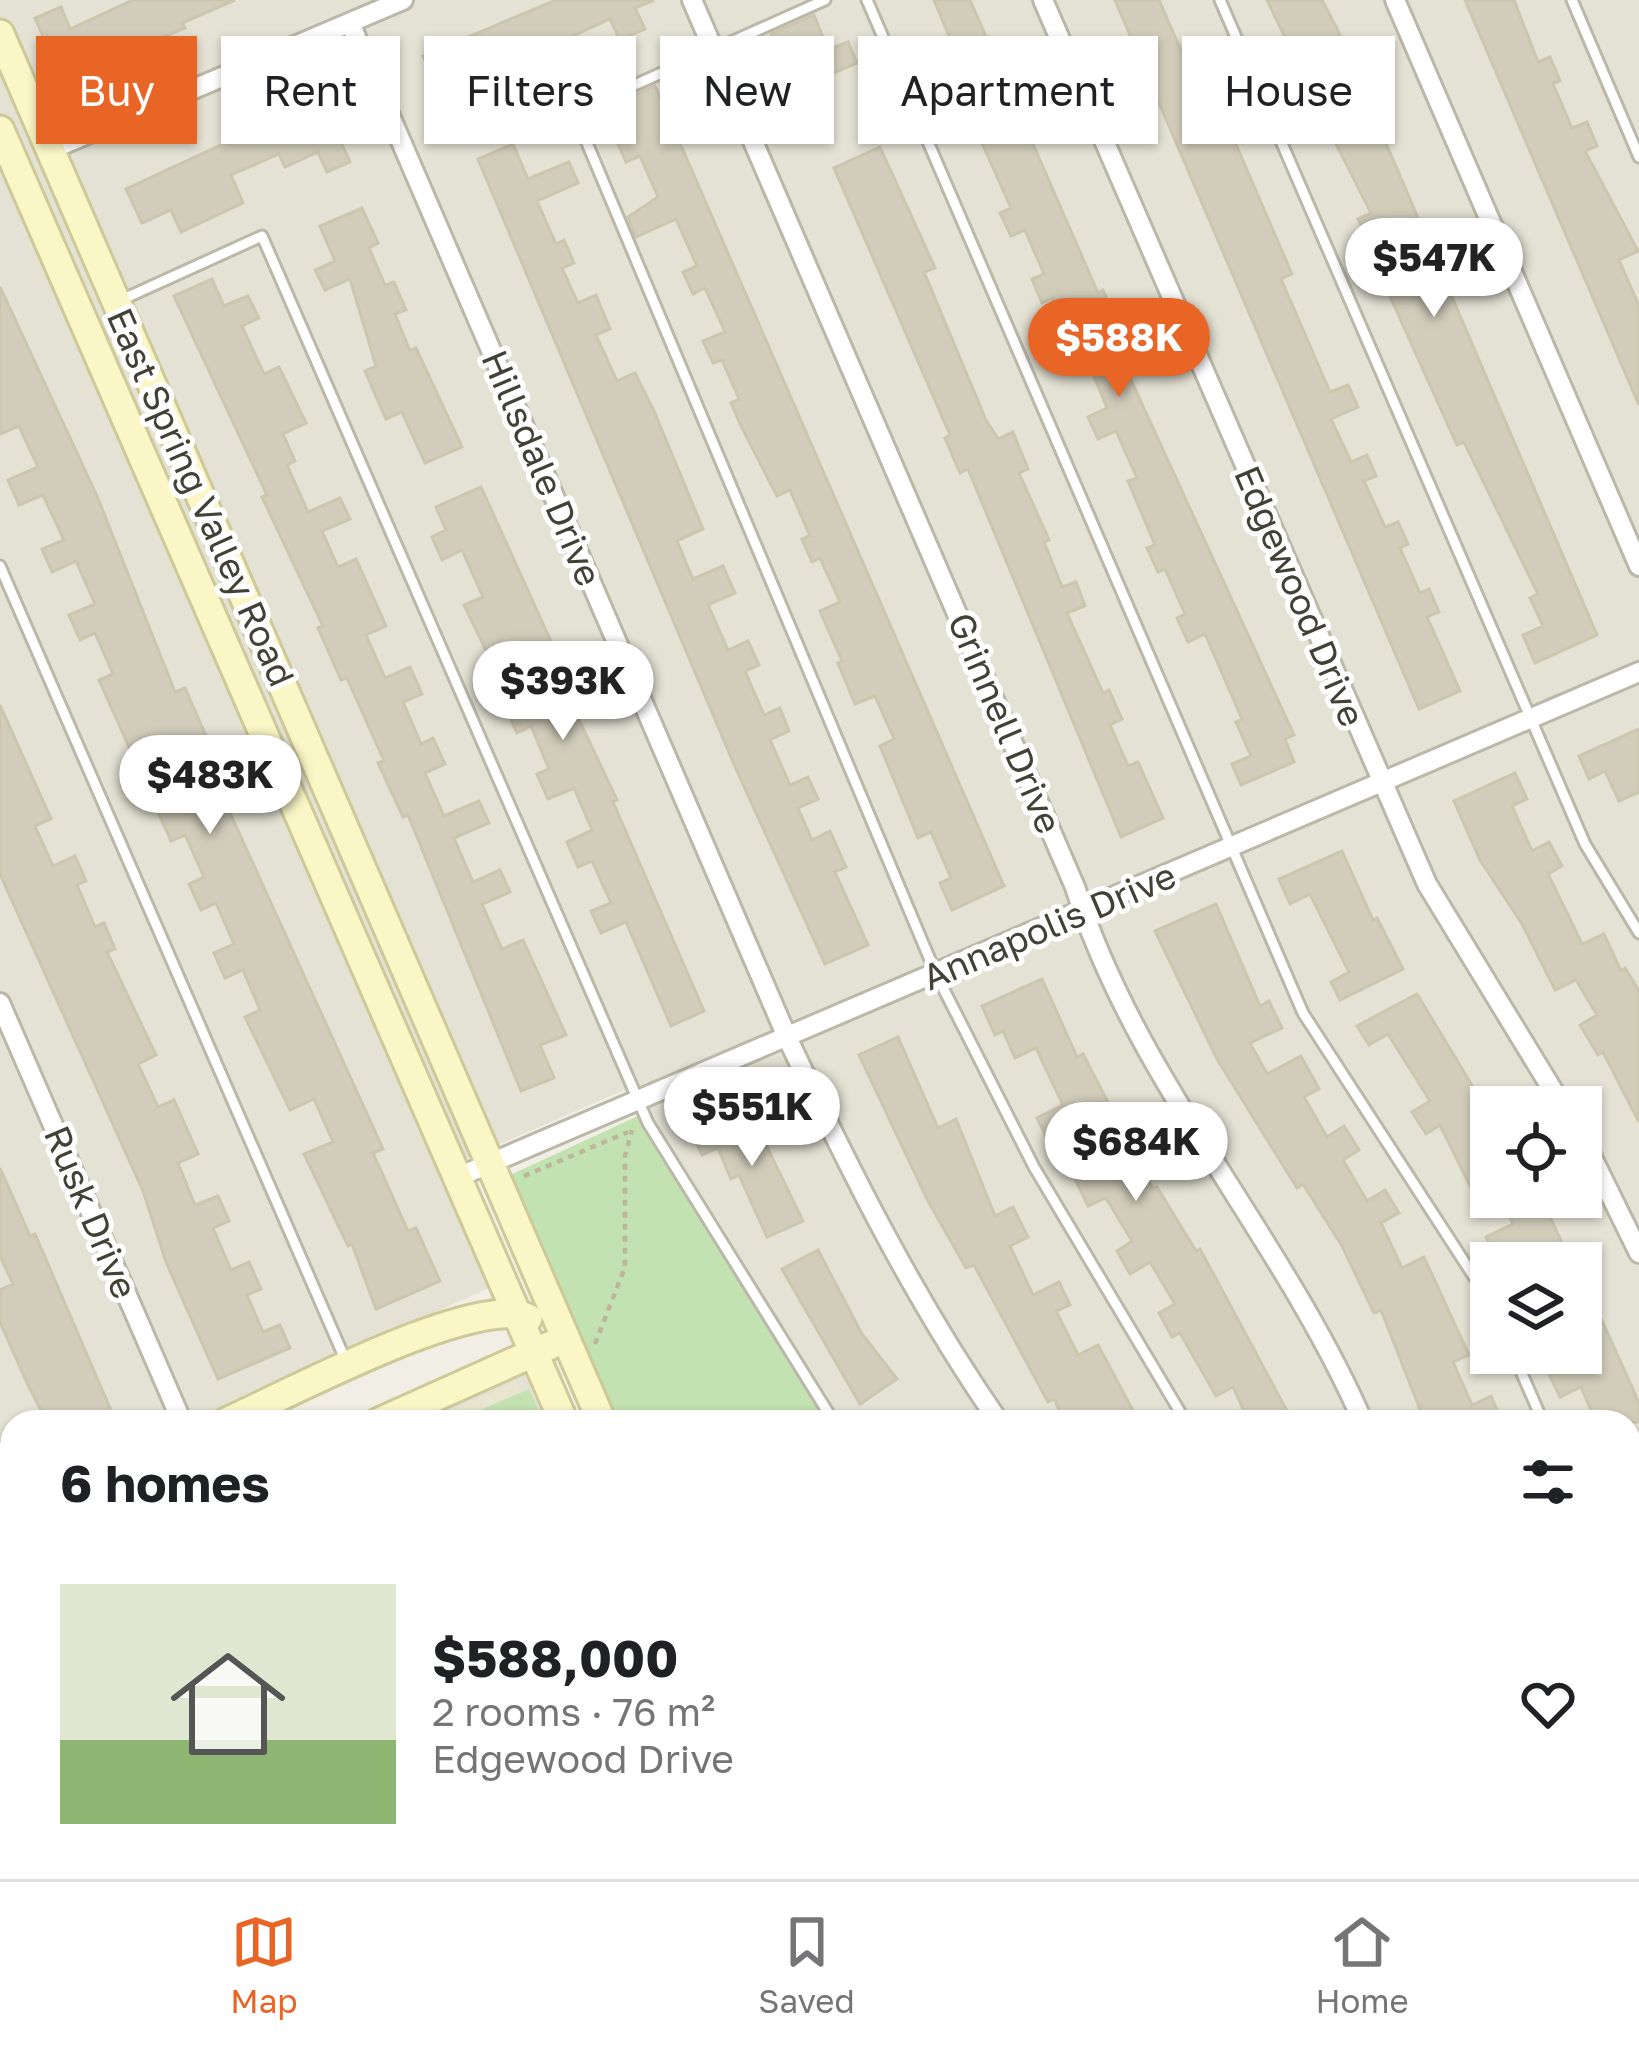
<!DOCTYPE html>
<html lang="en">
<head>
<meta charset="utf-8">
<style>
	:root { --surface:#fff; --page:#f6f6f6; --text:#202124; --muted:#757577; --line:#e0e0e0; --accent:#e86525 }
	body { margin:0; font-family:"Golos Text",sans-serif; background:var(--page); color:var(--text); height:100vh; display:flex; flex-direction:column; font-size:45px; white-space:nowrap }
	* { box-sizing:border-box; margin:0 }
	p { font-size:39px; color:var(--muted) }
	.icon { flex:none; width:66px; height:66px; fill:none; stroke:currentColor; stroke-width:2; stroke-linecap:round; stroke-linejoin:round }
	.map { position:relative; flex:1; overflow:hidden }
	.details { position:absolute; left:0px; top:1410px; width:1641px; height:471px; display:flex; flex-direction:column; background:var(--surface); border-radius:36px 36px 0 0; box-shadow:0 3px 9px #0004 }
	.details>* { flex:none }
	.top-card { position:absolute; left:36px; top:36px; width:1569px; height:108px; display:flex; gap:24px }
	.tools { position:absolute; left:1470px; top:1086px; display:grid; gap:24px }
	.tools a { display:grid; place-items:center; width:132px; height:132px; border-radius:0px; background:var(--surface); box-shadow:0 3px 9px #0004; font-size:60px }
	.price { position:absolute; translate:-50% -102px; padding:0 27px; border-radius:42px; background:#fff; color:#222; font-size:39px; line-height:78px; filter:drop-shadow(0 3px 6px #0008) }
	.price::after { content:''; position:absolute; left:50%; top:72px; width:36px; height:27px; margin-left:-18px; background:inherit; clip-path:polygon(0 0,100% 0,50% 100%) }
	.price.current { background:var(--accent); color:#fff }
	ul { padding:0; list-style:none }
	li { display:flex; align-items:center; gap:36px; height:300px; padding:0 60px }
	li+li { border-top:3px solid var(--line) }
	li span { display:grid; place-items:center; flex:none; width:336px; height:240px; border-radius:0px; color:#555 }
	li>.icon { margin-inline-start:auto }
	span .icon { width:144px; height:144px; fill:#fffc; stroke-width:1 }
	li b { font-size:51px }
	h2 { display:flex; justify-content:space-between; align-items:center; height:144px; padding:0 60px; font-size:51px }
	.chip { padding:0 42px; border-radius:0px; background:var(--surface); box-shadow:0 3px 9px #0004; font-size:42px; line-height:108px }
	.chip.current { background:var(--accent); color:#fff }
	.tab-bar { display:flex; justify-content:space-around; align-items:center; height:168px; border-top:3px solid var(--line); background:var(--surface); font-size:33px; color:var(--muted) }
	.tab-bar a { display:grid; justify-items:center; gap:6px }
	.tab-bar .current { color:var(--accent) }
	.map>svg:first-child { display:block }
	.residential { fill:#e4e2d4; fill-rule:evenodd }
	.education { fill:#e9e6d0 }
	.green { fill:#c3e2b1 }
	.building { fill:#d2cdbb; stroke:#ccc6af; stroke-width:3 }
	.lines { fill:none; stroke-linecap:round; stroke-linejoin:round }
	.lane-casing { stroke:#bbb8a9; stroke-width:15 }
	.street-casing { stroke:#bbb8a9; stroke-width:24 }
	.secondary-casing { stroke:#cdc998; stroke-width:33 }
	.path { stroke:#bcb69b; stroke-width:4.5; stroke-dasharray:6 6; stroke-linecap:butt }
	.lane { stroke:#fff; stroke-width:9 }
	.street { stroke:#fff; stroke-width:18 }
	.secondary { stroke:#faf6c6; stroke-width:27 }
	.labels { text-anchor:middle; stroke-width:10; stroke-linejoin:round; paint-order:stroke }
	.street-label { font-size:36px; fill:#434035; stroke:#fff }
</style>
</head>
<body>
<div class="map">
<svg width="1639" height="1879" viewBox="0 0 1639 1879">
	<rect width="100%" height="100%" fill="#f1efe5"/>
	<g class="residential">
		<path d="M0 0H1639V1879H1030L1025 1869H1629V1422H826L624 1090 447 1167 498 1284 190 1422H12V1502L0 1507ZM1491 1107H1581V1197H1491ZM1491 1263H1581V1353H1491Z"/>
		<path d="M524 1372 546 1422H411Z"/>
	</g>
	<g class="education">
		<path d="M517 1382 534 1422H426Z"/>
		<path d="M12 1605V1709L0 1682V1611Z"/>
		<path d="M82 1869H669L647 1879H86Z"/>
	</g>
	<g class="green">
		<path d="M640 1115 826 1422H615L508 1176Z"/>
		<path d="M529 1389 544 1422H453Z"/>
		<path d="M0 1682 12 1709V1869H82L86 1879H0Z"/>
		<path d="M229 1869H679L656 1879H205Z"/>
		<path d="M810 1869H1025L1030 1879H814Z"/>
	</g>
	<g class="building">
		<path d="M133 0H235L182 23 185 28 62 80 35 18 61 7 70 29Z"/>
		<path d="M556 0H654L635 8 645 29 620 40 610 19 564 40 568 47 497 78 502 90 445 107 423 56Z"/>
		<path d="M934 0H970L1098 293 1103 290 1118 326 1108 330 1294 735 1285 739 1294 762 1241 785 1232 764 1251 756 1236 722 1242 719 1205 634 1188 642 1177 618 1185 614 1165 569 1158 572 1147 548 1155 545 1128 481 1137 478 1116 431 1098 439 1088 417 1107 408 1088 362 1063 373 1053 350 1072 342 1053 298 1042 303 1032 279 1044 274 1025 230 1011 236 1000 213 1011 208 982 143 992 139Z"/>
		<path d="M1115 0H1159L1183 55 1202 47 1211 68 1194 76 1211 115 1221 111 1234 140 1292 274 1281 279 1310 346 1330 392 1348 385 1358 407 1331 419 1351 462 1367 455 1376 476 1364 481 1385 527 1398 522 1408 544 1400 548 1420 593 1429 589 1439 612 1427 617 1460 691 1419 709Z"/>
		<path d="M1267 0H1322L1337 29 1597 635 1535 663 1523 635 1543 626 1530 598 1538 594 1464 442 1457 445 1385 285 1393 282 1358 219 1371 213 1316 104 1308 108 1297 83 1305 79Z"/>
		<path d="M1465 0H1514L1538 62 1550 57 1560 81 1553 84 1572 128 1587 122 1597 146 1585 151 1638 251 1619 260 1639 306V405Z"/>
		<path d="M814 15 828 50 848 42 857 63 803 86 795 65 786 68 771 34Z"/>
		<path d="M655 86 1004 886 952 910 940 883 951 878 931 832 918 838 880 746 894 739 875 696 855 704 838 663 842 661 820 611 840 602 820 558 812 562 802 539 810 536 790 490 777 496 743 430 731 403 739 399 722 360 713 363 703 341 725 332 705 288 693 294 683 272 697 266 676 219 636 237 628 217 658 197 640 156 626 162 615 137 635 128 623 100Z"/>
		<path d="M325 107 350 162 327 172 318 152 285 167 279 154 231 175 243 203 181 232 171 210 142 223 126 189 298 109 302 118Z"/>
		<path d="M513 144 528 179 569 162 578 183 537 201 556 244 564 240 574 263 562 268 578 303 596 295 610 329 596 335 617 381 635 373 654 411 703 529 677 541 693 579 723 566 735 593 708 605 728 650 748 641 759 665 745 671 764 715 780 708 789 731 770 740 790 785 808 777 818 799 798 808 812 840 830 831 846 867 835 872 868 945 825 964 736 769 478 159Z"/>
		<path d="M880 147 935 268 924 272 986 420 998 439 1013 432 1028 469 1019 473 1049 540 1044 542 1062 587 1076 582 1085 606 1067 613 1103 693 1109 690 1122 719 1110 725 1128 766 1138 762 1163 818 1121 837 968 469 960 473 945 438 950 435 834 168Z"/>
		<path d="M362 208 378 243 369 248 385 285 394 282 406 310 395 314 410 351 416 348 462 447 425 463 402 412 386 419 365 371 376 366 350 279 325 290 315 270 335 261 320 226Z"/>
		<path d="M212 279 224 306 248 296 259 318 242 326 264 374 279 367 306 423 283 434 295 461 287 465 308 512 340 498 350 519 322 531 338 567 356 559 386 626 366 635 385 678 410 667 422 694 403 702 421 744 433 738 445 764 425 773 444 816 479 801 489 823 454 838 473 882 500 870 510 892 482 904 502 949 523 940 566 1035 540 1045 554 1078 521 1091 408 815 403 817 378 763 384 761 347 678 341 680 318 628 323 626 262 497 267 495 174 296Z"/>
		<path d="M0 287 97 496 175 692 185 688 209 743 200 747 383 1149 373 1153 408 1231 416 1228 440 1281 376 1309 352 1244 348 1246 304 1154 333 1142 314 1099 290 1110 245 1017 260 1010 243 970 225 978 214 953 234 944 216 903 201 910 189 884 204 877 185 835 171 841 99 680 113 674 95 633 80 640 69 615 95 604 76 561 52 572 42 549 64 540 43 495 19 505 8 480 38 467 19 426 0 434Z"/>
		<path d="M481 487 563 668 556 671 617 800 613 802 704 1011 671 1026 626 922 601 933 591 911 611 903 592 861 578 867 567 842 592 830 574 788 548 799 537 774 549 769 531 726 517 733 506 709 535 696 516 655 493 665 464 605 483 597 462 550 442 560 432 537 446 530 436 507Z"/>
		<path d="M0 705 51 819 35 826 53 866 75 856 86 881 77 885 95 927 104 923 115 949 107 952 156 1055 138 1064 158 1107 174 1100 198 1154 178 1163 195 1205 218 1196 229 1221 213 1228 231 1270 249 1262 261 1289 247 1295 263 1332 280 1325 290 1348 218 1379 166 1262 143 1191 0 874Z"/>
		<path d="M1639 729V792L1619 801 1605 771 1589 779 1579 756Z"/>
		<path d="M1515 773 1527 799 1512 806 1532 851 1549 842 1562 866 1548 874 1582 944 1604 934 1621 971 1625 968 1639 991V1122L1603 1052 1598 1055 1580 1025 1597 1015 1576 980 1555 990 1522 924 1480 860 1454 801Z"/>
		<path d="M1342 851 1373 920 1377 918 1403 969 1340 1000 1331 982 1349 972 1310 894 1290 904 1279 879Z"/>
		<path d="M1216 904 1260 1006 1269 1001 1282 1028 1250 1043 1267 1074 1301 1056 1319 1089 1304 1097 1327 1137 1344 1126 1359 1150 1343 1160 1367 1201 1385 1190 1399 1213 1381 1223 1402 1268 1424 1257 1469 1355 1453 1362 1472 1405 1491 1396 1502 1422H1425L1381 1310 1374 1313 1342 1246 1303 1184 1297 1188 1217 1059 1155 931Z"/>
		<path d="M1042 979 1077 1057 1083 1054 1153 1189 1157 1187 1196 1251 1200 1249 1293 1422H1249L1233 1387 1216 1396 1180 1333 1172 1337 1159 1313 1175 1304 1150 1262 1130 1274 1117 1251 1132 1241 1106 1198 1088 1206 1055 1137 1048 1140 1037 1118 1063 1105 1036 1048 1015 1058 1003 1031 995 1035 982 1006Z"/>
		<path d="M1417 994 1491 1117V1181L1472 1190 1440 1125 1426 1134 1412 1112 1430 1101 1388 1034 1369 1045 1357 1026Z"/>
		<path d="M898 1037 938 1128 956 1119 995 1216 1013 1207 1028 1237 1010 1246 1033 1295 1059 1282 1070 1305 1056 1311 1078 1355 1098 1345 1139 1422H1065L1054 1399 1048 1402 974 1265 966 1268 928 1201 859 1055Z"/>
		<path d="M748 1108 803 1221 767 1237 739 1175 731 1179 718 1148 702 1155 692 1133Z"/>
		<path d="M0 1168 30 1236 35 1234 116 1422H47L28 1385 0 1322V1290L13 1284 0 1256Z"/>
		<path d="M1500 1197H1541L1571 1263H1498L1486 1237 1513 1224Z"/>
		<path d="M818 1250 862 1334 897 1379 860 1404 782 1269Z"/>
		<path d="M1581 1274 1639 1403V1422H1596L1581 1387 1560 1397 1548 1372 1568 1363 1564 1353H1581Z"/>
	</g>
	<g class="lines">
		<defs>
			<g id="lane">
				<path d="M825 0 574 112 936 974 1034 1167 1186 1422"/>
				<path d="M867 0 1303 1013 1491 1303"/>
				<path d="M1220 0 1585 844 1639 933"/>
				<path d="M1572 0 1639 157"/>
				<path d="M119 301 262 236 648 1123 834 1422"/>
				<path d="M0 566 345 1359"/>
				<path d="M1513 1353 1543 1422"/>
				<path d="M0 1447 12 1475"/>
				<path d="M1629 1622 1639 1646"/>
				<path d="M1035 1869 1039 1879"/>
				<path d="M1384 1869 1389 1879"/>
				<path d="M190 1879 212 1869"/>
				<path d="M699 1879 722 1869"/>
			</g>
			<g id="street">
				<path d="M692 0 1075 887C1137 1082 1282 1236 1363 1422"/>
				<path d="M1043 0 1427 884 1563 1107"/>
				<path d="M1395 0 1639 566"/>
				<path d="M350 23 787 1037C850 1171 915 1301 999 1422"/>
				<path d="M50 150 403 0"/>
				<path d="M0 1003 182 1422"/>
				<path d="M1581 1135 1639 1253"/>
				<path d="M458 1177 1639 672"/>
				<path d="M1205 1869 1209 1879"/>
				<path d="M1557 1869 1561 1879"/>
			</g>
			<g id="secondary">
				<path d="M0 34 602 1422"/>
				<path d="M0 130 564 1422"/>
				<path d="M226 1422C283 1397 478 1292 528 1318"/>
				<path d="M379 1422 551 1345"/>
				<path d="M0 1525 12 1519"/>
				<path d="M0 1590 12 1585"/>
				<path d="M759 1869 763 1879"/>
				<path d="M797 1869 802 1879"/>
			</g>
		</defs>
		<use href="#lane" class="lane-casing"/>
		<use href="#street" class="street-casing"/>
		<use href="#secondary" class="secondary-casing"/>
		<g class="path">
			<path d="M524 1176 628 1132"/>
			<path d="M595 1344 625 1267V1156L632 1130"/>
			<path d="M835 1869 841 1879"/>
		</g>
		<use href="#lane" class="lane"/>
		<use href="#street" class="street"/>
		<use href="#secondary" class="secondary"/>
	</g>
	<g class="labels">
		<g class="street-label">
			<text transform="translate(542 468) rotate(67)" y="13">Hillsdale Drive</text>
			<text transform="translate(201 497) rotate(66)" y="13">East Spring Valley Road</text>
			<text transform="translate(1300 596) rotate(67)" y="13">Edgewood Drive</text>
			<text transform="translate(1005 723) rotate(67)" y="13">Grinnell Drive</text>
			<text transform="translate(1049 926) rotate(-23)" y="13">Annapolis Drive</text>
			<text transform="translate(91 1212) rotate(67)" y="13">Rusk Drive</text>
		</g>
	</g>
</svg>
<div class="tools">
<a><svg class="icon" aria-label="locate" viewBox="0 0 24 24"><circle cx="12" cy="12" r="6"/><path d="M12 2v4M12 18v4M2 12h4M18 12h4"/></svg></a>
<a><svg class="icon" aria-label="layers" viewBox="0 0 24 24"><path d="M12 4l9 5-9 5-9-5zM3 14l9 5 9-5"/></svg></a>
</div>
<b class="price" style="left:1434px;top:320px">$547K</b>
<b class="price current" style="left:1119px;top:400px">$588K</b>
<b class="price" style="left:563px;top:743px">$393K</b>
<b class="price" style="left:210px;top:837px">$483K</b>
<b class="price" style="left:752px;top:1169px">$551K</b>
<b class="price" style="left:1136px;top:1204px">$684K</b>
<div class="top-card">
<a class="chip current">Buy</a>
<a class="chip">Rent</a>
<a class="chip">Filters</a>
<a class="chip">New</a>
<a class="chip">Apartment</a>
<a class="chip">House</a>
</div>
<section class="details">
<h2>6 homes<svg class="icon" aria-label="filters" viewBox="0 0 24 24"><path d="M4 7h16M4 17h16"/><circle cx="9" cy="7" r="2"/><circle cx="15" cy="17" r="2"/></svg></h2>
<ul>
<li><span style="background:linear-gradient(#dfe7d0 65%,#8fb573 0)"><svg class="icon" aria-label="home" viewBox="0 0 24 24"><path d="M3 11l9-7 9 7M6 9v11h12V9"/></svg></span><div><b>$588,000</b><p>2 rooms · 76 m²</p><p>Edgewood Drive</p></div><svg class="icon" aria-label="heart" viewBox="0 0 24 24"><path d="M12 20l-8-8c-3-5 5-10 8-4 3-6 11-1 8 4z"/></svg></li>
</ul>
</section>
</div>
<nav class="tab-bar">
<a class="current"><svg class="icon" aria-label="map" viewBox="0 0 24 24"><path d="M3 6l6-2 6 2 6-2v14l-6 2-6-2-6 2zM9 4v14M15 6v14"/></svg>Map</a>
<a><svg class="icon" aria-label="saved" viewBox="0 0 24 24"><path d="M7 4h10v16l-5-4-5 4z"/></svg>Saved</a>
<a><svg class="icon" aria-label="home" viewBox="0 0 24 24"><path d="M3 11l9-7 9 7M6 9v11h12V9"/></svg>Home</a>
</nav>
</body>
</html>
